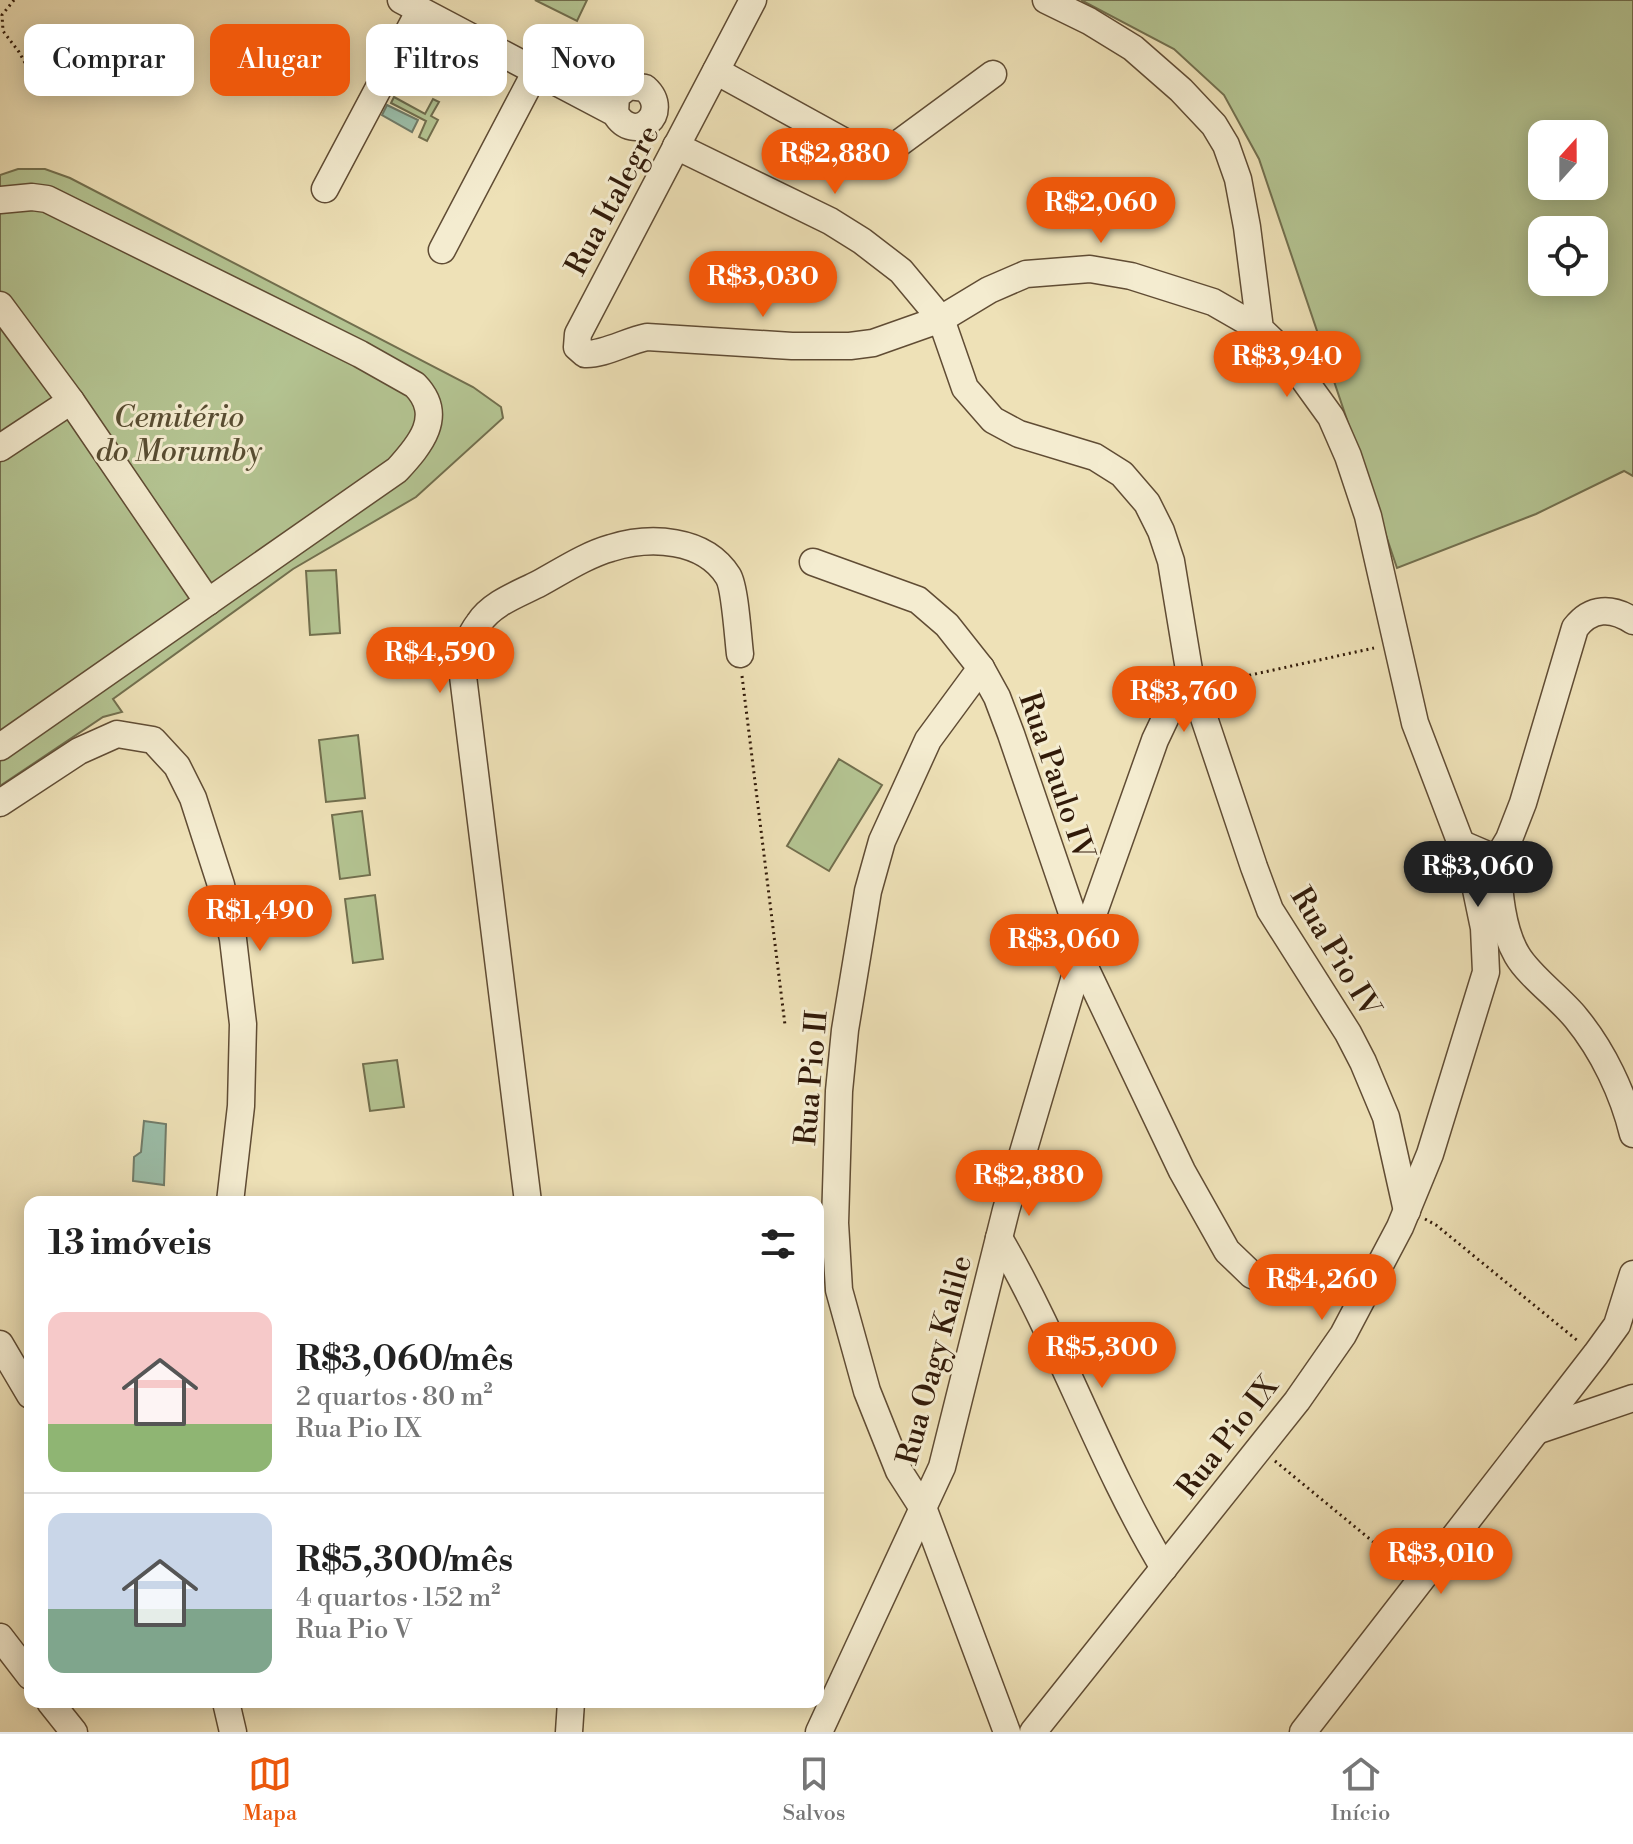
<!DOCTYPE html>
<html lang="pt">
<head>
<meta charset="utf-8">
<style>
	:root { --surface:#fff; --page:#f2f2f2; --text:#222; --muted:#767676; --line:#e0e0e0; --accent:#ea580c }
	body { margin:0; font-family:"Libre Bodoni",serif; background:var(--page); color:var(--text); height:100vh; display:flex; flex-direction:column; font-size:30px; white-space:nowrap }
	* { box-sizing:border-box; margin:0 }
	p { font-size:26px; color:var(--muted) }
	.icon { flex:none; width:44px; height:44px; fill:none; stroke:currentColor; stroke-width:2; stroke-linecap:round; stroke-linejoin:round }
	.map { position:relative; flex:1; overflow:hidden }
	.side { position:absolute; left:24px; top:1196px; width:800px; height:512px; display:flex; flex-direction:column; background:var(--surface); border-radius:16px; box-shadow:0 4px 20px #0003 }
	.side>* { flex:none }
	.hud { position:absolute; left:24px; top:24px; width:800px; height:72px; display:flex; gap:16px }
	.needle { width:52px; rotate:21deg }
	.buttons { position:absolute; left:1528px; top:120px; display:grid; gap:16px }
	.buttons a { display:grid; place-items:center; width:80px; height:80px; border-radius:16px; background:var(--surface); box-shadow:0 4px 20px #0003; font-size:40px }
	.price { position:absolute; translate:-50% -68px; padding:0 18px; border-radius:28px; background:var(--accent); color:#fff; font-size:26px; line-height:52px; filter:drop-shadow(0 2px 4px #0008) }
	.price::after { content:''; position:absolute; left:50%; top:48px; width:24px; height:18px; margin-left:-12px; background:inherit; clip-path:polygon(0 0,100% 0,50% 100%) }
	.price.selected { background:#222; color:#fff }
	ul { padding:0; list-style:none }
	li { display:flex; align-items:center; gap:24px; height:200px; padding:0 24px }
	li+li { border-top:2px solid var(--line) }
	li span { display:grid; place-items:center; flex:none; width:224px; height:160px; border-radius:16px; color:#555 }
	li>.icon { margin-inline-start:auto }
	span .icon { width:96px; height:96px; fill:#fffc; stroke-width:1 }
	li b { font-size:34px }
	h2 { display:flex; justify-content:space-between; align-items:center; height:96px; padding:0 24px; font-size:34px }
	.pill { padding:0 28px; border-radius:16px; background:var(--surface); box-shadow:0 4px 20px #0003; font-size:28px; line-height:72px }
	.pill.selected { background:var(--accent); color:#fff }
	.tab-bar { display:flex; justify-content:space-around; align-items:center; height:112px; border-top:2px solid var(--line); background:var(--surface); font-size:22px; color:var(--muted) }
	.tab-bar a { display:grid; justify-items:center; gap:4px }
	.tab-bar .selected { color:var(--accent) }
	.map>svg:first-child { display:block }
	.green { fill:#b4c492; stroke:#726f4e; stroke-width:2; fill-rule:evenodd }
	.water { fill:#9bbea9; stroke:#717c69; stroke-width:2 }
	.lines { fill:none; stroke-linecap:round; stroke-linejoin:round }
	.minor-casing { stroke:#604c34; stroke-width:29 }
	.path { stroke:#311a09; stroke-width:3; stroke-dasharray:2 4; stroke-linecap:butt }
	.minor { stroke:#f4ecd0; stroke-width:26 }
	.labels { text-anchor:middle; stroke-width:6; stroke-linejoin:round; paint-order:stroke }
	.street-label { font-size:30px; fill:#311a09; stroke:#f4ecd0 }
	.park-label { font-size:30px; font-style:italic; fill:#584d32; stroke:#f4ecd0 }
</style>
</head>
<body>
<div class="map">
<svg width="1633" height="1732" viewBox="0 0 1633 1732">
	<rect width="100%" height="100%" fill="#eee1b7"/>
	<filter id="stains"><feTurbulence type="fractalNoise" baseFrequency=".0025" numOctaves="4"/><feColorMatrix values="0 0 0 0 .2 0 0 0 0 .09 0 0 0 0 .02 0 0 0 .5 -.17"/></filter>
	<radialGradient id="worn" r=".72"><stop offset=".6" stop-color="#630" stop-opacity="0"/><stop offset="1" stop-color="#630" stop-opacity=".3"/></radialGradient>
	<g class="green">
		<path d="M535 0H587L577 21Z"/>
		<path d="M1081 0H1633V476L1624 471 1536 514 1397 568 1259 159 1224 95 1174 49ZM1542 134H1594V186H1542ZM1542 230H1594V282H1542Z"/>
		<path d="M277 36 309 52 317 38 324 41 317 55 320 58 306 84 300 81 310 61 274 42Z"/>
		<path d="M428 41 447 51 432 80 424 76 434 54 424 49Z"/>
		<path d="M394 97 425 114 433 99 439 102 431 116 438 120 427 141 419 137 426 121 391 103Z"/>
		<path d="M18 169H45L70 178 473 387 501 407 503 418 416 497 293 569 113 699 122 712 103 717 0 786V175Z"/>
		<path d="M336 570 340 633 310 635 306 571Z"/>
		<path d="M358 735 365 798 326 802 319 740Z"/>
		<path d="M839 759 882 785 829 871 787 846Z"/>
		<path d="M362 811 370 875 340 879 332 815Z"/>
		<path d="M375 895 383 959 353 963 345 899Z"/>
		<path d="M397 1060 404 1107 370 1111 363 1064Z"/>
	</g>
	<g class="water">
		<path d="M272 47 303 63 298 74 266 57Z"/>
		<path d="M387 105 418 120 412 132 382 115Z"/>
		<path d="M144 1121 166 1124 164 1185 133 1181 134 1157 141 1152Z"/>
	</g>
	<g class="lines">
		<defs>
			<g id="minor">
				<path d="M401 0 615 113C634 146 673 113 645 88L629 86 616 96 615 113"/>
				<path d="M753 0 578 334 577 347 585 354C603 355 627 341 647 337L792 346H850L873 343 941 319 989 290 1026 274 1090 269 1131 276 1213 302 1260 329"/>
				<path d="M716 71 863 152 876 155 887 152 993 74"/>
				<path d="M676 146 830 221 862 241 901 271 941 319 965 388 993 420 1019 434 1095 457 1122 474 1147 503 1161 531 1171 561 1190 676 1254 867 1270 910 1348 1033 1363 1062 1386 1117 1407 1211"/>
				<path d="M325 189 420 10"/>
				<path d="M0 200 32 197 47 199 360 354 415 385C445 416 420 445 397 470L0 747"/>
				<path d="M442 250 536 71"/>
				<path d="M0 305 71 401 0 448"/>
				<path d="M71 401 208 602"/>
				<path d="M813 562 918 600 947 625 981 668 997 697 1011 734 1071 910 1081 959 1182 1171 1227 1251 1252 1275 1273 1283 1329 1287 1374 1277"/>
				<path d="M981 668 928 740 882 841 868 891 845 1030 839 1091 835 1223 839 1290 867 1391 899 1471 924 1510 1007 1732"/>
				<path d="M0 803 79 751 117 734 153 740 177 766 193 798 221 885 233 939 243 1024 241 1106 230 1202"/>
				<path d="M1462 844 1497 859C1499 889 1501 928 1517 955 1529 976 1560 998 1576 1018 1603 1051 1623 1093 1633 1134"/>
				<path d="M1497 859 1509 839 1523 803 1575 628C1591 607 1612 607 1633 621"/>
				<path d="M528 1202 462 668C464 652 469 636 479 623 492 603 519 594 540 583 562 571 586 555 611 548 650 536 704 538 728 576 735 587 738 638 740 654"/>
				<path d="M999 1238C1061 1344 1100 1462 1164 1568"/>
				<path d="M0 1344 30 1395"/>
				<path d="M1539 1430 1633 1398"/>
				<path d="M0 1637 30 1676"/>
				<path d="M50 1702 74 1732"/>
				<path d="M226 1702 233 1732"/>
				<path d="M569 1732 571 1702"/>
				<path d="M819 1732 942 1467 1006 1210 1094 912 1155 740 1173 702 1190 676"/>
				<path d="M1033 1732 1297 1401 1343 1335 1400 1227 1430 1154 1486 972 1484 928 1473 875 1415 723 1368 516 1348 456 1331 417 1284 352 1260 329 1247 227 1238 179 1226 145 1214 125 1181 90 1133 48 1089 21 1046 0"/>
				<path d="M1303 1732 1596 1354 1617 1325 1633 1274"/>
			</g>
		</defs>
		<use href="#minor" class="minor-casing"/>
		<g class="path">
			<path d="M14 0 2 15 3 31 19 52 44 97"/>
			<path d="M742 676 785 1025"/>
			<path d="M1214 683 1374 648"/>
			<path d="M1425 1219 1436 1225 1578 1341"/>
			<path d="M1275 1461 1405 1568"/>
		</g>
		<use href="#minor" class="minor"/>
	</g>
	<g class="labels">
		<g class="street-label">
			<text transform="translate(612 200) rotate(-62)" y="10">Rua Italegre</text>
			<text transform="translate(1057 776) rotate(71)" y="10">Rua Paulo IV</text>
			<text transform="translate(1336 952) rotate(59)" y="10">Rua Pio IV</text>
			<text transform="translate(811 1078) rotate(-85)" y="10">Rua Pio II</text>
			<text transform="translate(934 1360) rotate(-75)" y="10">Rua Oagy Kalile</text>
			<text transform="translate(1227 1437) rotate(-52)" y="10">Rua Pio IX</text>
		</g>
		<g class="park-label">
			<text x="179" y="427">Cemitério<tspan x="179" dy="34">do Morumby</tspan></text>
		</g>
	</g>
	<rect width="100%" height="100%" filter="url(#stains)"/>
	<rect width="100%" height="100%" fill="url(#worn)"/>
</svg>
<div class="buttons">
<a><svg class="needle" viewBox="-14 -14 28 28"><path d="M0-13l5 13h-10z" fill="#e53935"/><path d="M0 13l5-13h-10z" fill="#767676"/></svg></a>
<a><svg class="icon" aria-label="locate" viewBox="0 0 24 24"><circle cx="12" cy="12" r="6"/><path d="M12 2v4M12 18v4M2 12h4M18 12h4"/></svg></a>
</div>
<b class="price" style="left:835px;top:196px">R$2,880</b>
<b class="price" style="left:1101px;top:245px">R$2,060</b>
<b class="price" style="left:763px;top:319px">R$3,030</b>
<b class="price" style="left:1287px;top:399px">R$3,940</b>
<b class="price" style="left:440px;top:695px">R$4,590</b>
<b class="price" style="left:1184px;top:734px">R$3,760</b>
<b class="price selected" style="left:1478px;top:909px">R$3,060</b>
<b class="price" style="left:260px;top:953px">R$1,490</b>
<b class="price" style="left:1064px;top:982px">R$3,060</b>
<b class="price" style="left:1029px;top:1218px">R$2,880</b>
<b class="price" style="left:1322px;top:1322px">R$4,260</b>
<b class="price" style="left:1102px;top:1390px">R$5,300</b>
<b class="price" style="left:1441px;top:1596px">R$3,010</b>
<div class="hud">
<a class="pill">Comprar</a>
<a class="pill selected">Alugar</a>
<a class="pill">Filtros</a>
<a class="pill">Novo</a>
</div>
<section class="side">
<h2>13 imóveis<svg class="icon" aria-label="filters" viewBox="0 0 24 24"><path d="M4 7h16M4 17h16"/><circle cx="9" cy="7" r="2"/><circle cx="15" cy="17" r="2"/></svg></h2>
<ul>
<li><span style="background:linear-gradient(#f6c9c9 70%,#8fb573 0)"><svg class="icon" aria-label="home" viewBox="0 0 24 24"><path d="M3 11l9-7 9 7M6 9v11h12V9"/></svg></span><div><b>R$3,060/mês</b><p>2 quartos · 80 m²</p><p>Rua Pio IX</p></div></li>
<li><span style="background:linear-gradient(#c9d6e8 60%,#7fa58c 0)"><svg class="icon" aria-label="home" viewBox="0 0 24 24"><path d="M3 11l9-7 9 7M6 9v11h12V9"/></svg></span><div><b>R$5,300/mês</b><p>4 quartos · 152 m²</p><p>Rua Pio V</p></div></li>
</ul>
</section>
</div>
<nav class="tab-bar">
<a class="selected"><svg class="icon" aria-label="map" viewBox="0 0 24 24"><path d="M3 6l6-2 6 2 6-2v14l-6 2-6-2-6 2zM9 4v14M15 6v14"/></svg>Mapa</a>
<a><svg class="icon" aria-label="saved" viewBox="0 0 24 24"><path d="M7 4h10v16l-5-4-5 4z"/></svg>Salvos</a>
<a><svg class="icon" aria-label="home" viewBox="0 0 24 24"><path d="M3 11l9-7 9 7M6 9v11h12V9"/></svg>Início</a>
</nav>
</body>
</html>
